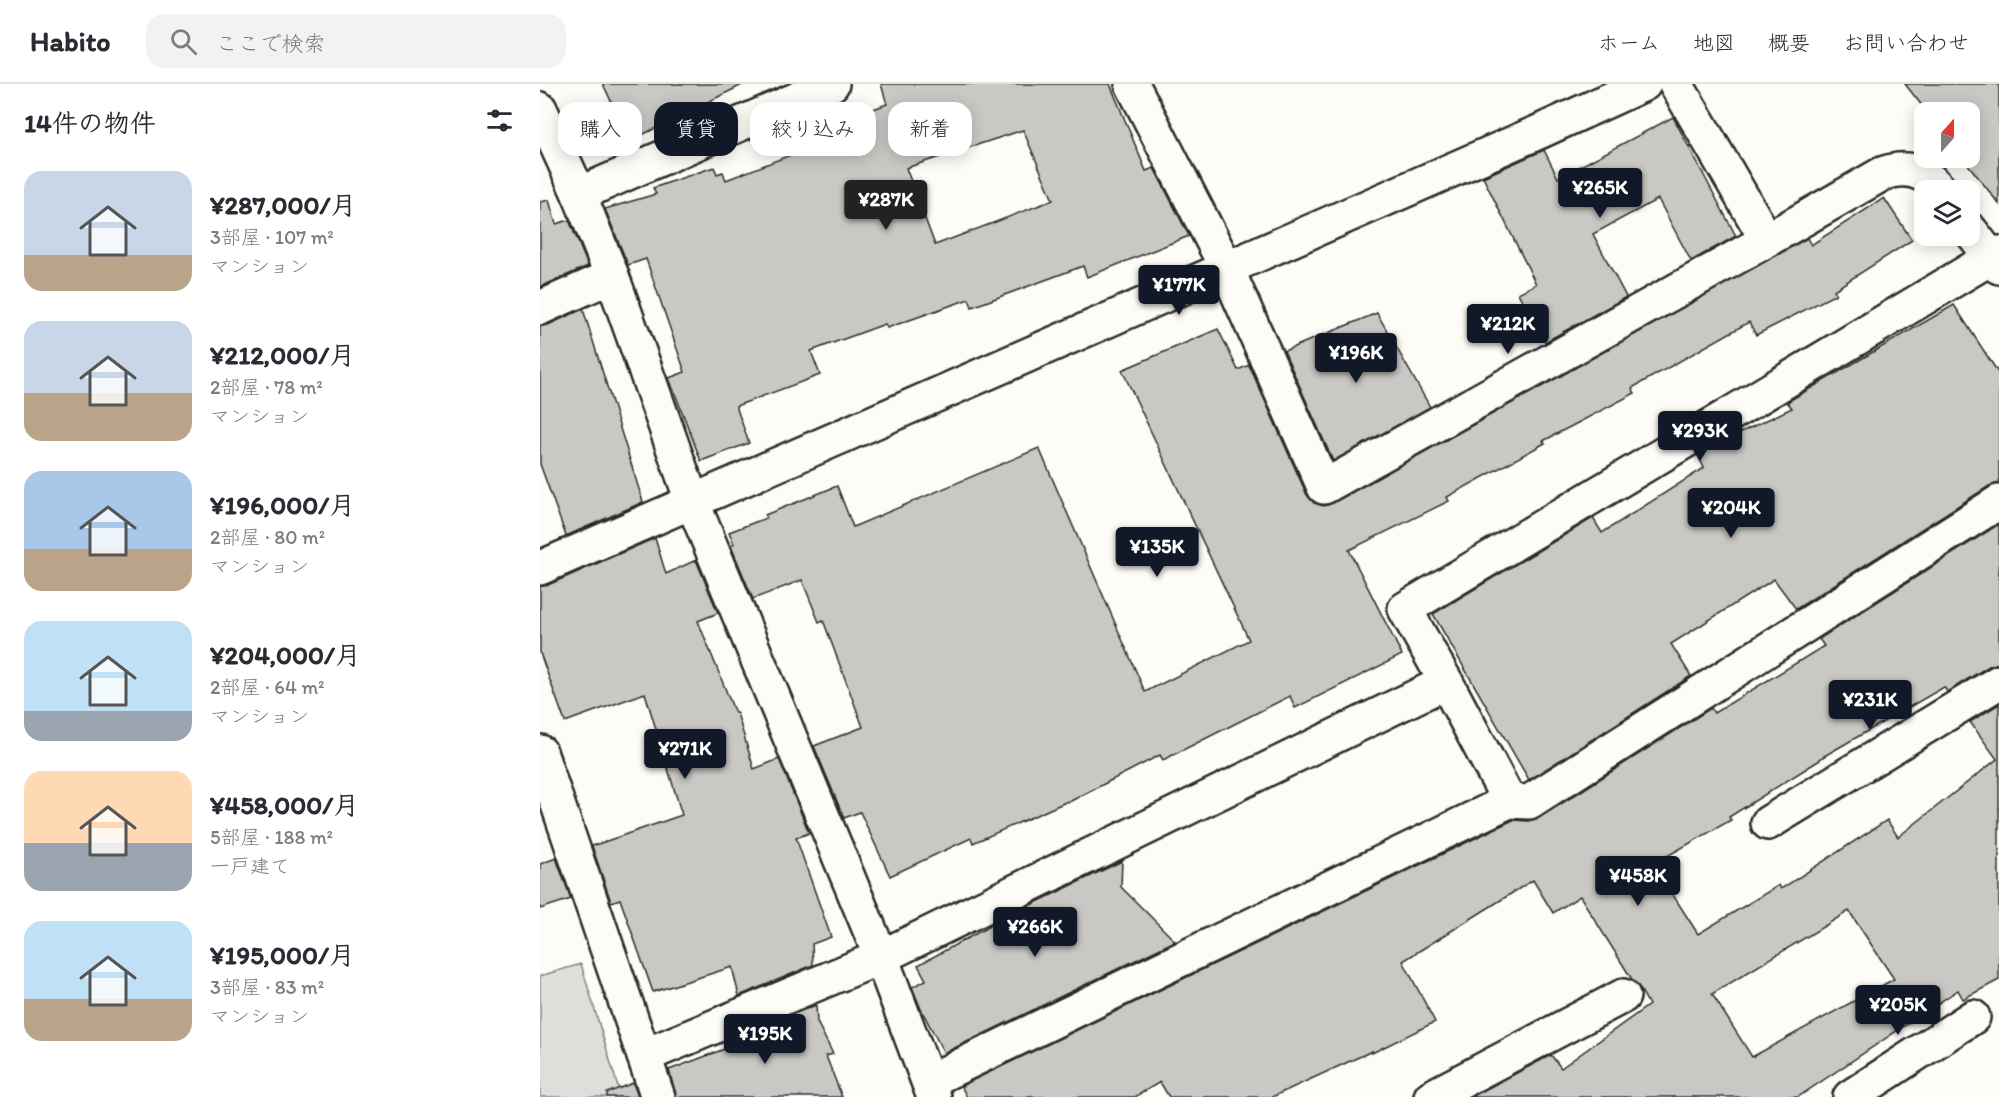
<!DOCTYPE html>
<html lang="ja">
<head>
<meta charset="utf-8">
<style>
	:root { --surface:#fff; --page:#f2f2f3; --text:#2b2b33; --muted:#7c7c81; --line:#e1e1e2; --accent:#111827 }
	body { margin:0; font-family:Itim,"Klee One",sans-serif; background:var(--page); color:var(--text); height:100vh; display:flex; flex-direction:column; font-size:22px; white-space:nowrap }
	* { box-sizing:border-box; margin:0 }
	p { font-size:20px; color:var(--muted) }
	.icon { flex:none; width:33px; height:33px; fill:none; stroke:currentColor; stroke-width:2; stroke-linecap:round; stroke-linejoin:round }
	.map { position:relative; flex:1; overflow:hidden }
	.side { display:flex; flex-direction:column; background:var(--surface); width:540px }
	.side>* { flex:none }
	.banner { position:absolute; left:18px; top:18px; width:570px; height:54px; display:flex; gap:12px }
	.needle { width:39px; rotate:21deg }
	.fabs { position:absolute; left:1374px; top:18px; display:grid; gap:12px }
	.fabs a { display:grid; place-items:center; width:66px; height:66px; border-radius:12px; background:var(--surface); box-shadow:0 3px 15px #0003; font-size:30px }
	.price { position:absolute; translate:-50% -51px; padding:0 14px; border-radius:6px; background:var(--accent); color:#fff; font-size:20px; line-height:39px; filter:drop-shadow(0 2px 3px #0008) }
	.price::after { content:''; position:absolute; left:50%; top:36px; width:18px; height:14px; margin-left:-9px; background:inherit; clip-path:polygon(0 0,100% 0,50% 100%) }
	.price.on { background:#222; color:#fff }
	ul { padding:0; list-style:none }
	li { display:flex; align-items:center; gap:18px; height:150px; padding:0 24px }
	li span { display:grid; place-items:center; flex:none; width:168px; height:120px; border-radius:18px; color:#555 }
	li>.icon { margin-inline-start:auto }
	span .icon { width:72px; height:72px; fill:#fffc; stroke-width:1 }
	li b { font-size:26px }
	h2 { display:flex; justify-content:space-between; align-items:center; height:72px; padding:0 24px; font-size:26px }
	.pill { padding:0 21px; border-radius:18px; background:var(--surface); box-shadow:0 3px 15px #0003; font-size:21px; line-height:54px }
	.pill.on { background:var(--accent); color:#fff }
	header { display:flex; align-items:center; gap:36px; box-sizing:border-box; height:84px; padding:0 30px; background:var(--surface); border-bottom:2px solid var(--line) }
	header strong { font-size:28px }
	nav { display:flex; gap:33px; margin-inline-start:auto; font-size:21px }
	.search { width:420px; height:54px; background:var(--page); display:flex; align-items:center; gap:15px; box-sizing:border-box; padding:0 21px; border-radius:18px; color:var(--muted); font-size:22px }
	main { display:flex; flex:1; min-height:0 }
	.map>svg:first-child { display:block }
	.green { fill:#dfdeda; stroke:#858482; stroke-width:1.5 }
	.building { fill:#c9c8c4; stroke:#2b2b2b; stroke-width:1.5; fill-rule:evenodd }
	.lines { fill:none; stroke-linecap:round; stroke-linejoin:round }
	.minor-casing { stroke:#2b2b2b; stroke-width:38 }
	.minor { stroke:#fdfcf7; stroke-width:33 }
</style>
</head>
<body>
<header>
<strong>Habito</strong>
<div class="search"><svg class="icon" aria-label="search" viewBox="0 0 24 24"><circle cx="10" cy="10" r="6"/><path d="M15 15l6 6"/></svg>ここで検索</div>
<nav><a>ホーム</a><a>地図</a><a>概要</a><a>お問い合わせ</a></nav>
</header>
<main>
<section class="side">
<h2>14件の物件<svg class="icon" aria-label="filters" viewBox="0 0 24 24"><path d="M4 7h16M4 17h16"/><circle cx="9" cy="7" r="2"/><circle cx="15" cy="17" r="2"/></svg></h2>
<ul>
<li><span style="background:linear-gradient(#c9d6e8 70%,#b9a48a 0)"><svg class="icon" aria-label="home" viewBox="0 0 24 24"><path d="M3 11l9-7 9 7M6 9v11h12V9"/></svg></span><div><b>¥287,000/月</b><p>3部屋 · 107 m²</p><p>マンション</p></div></li>
<li><span style="background:linear-gradient(#c9d6e8 60%,#b9a48a 0)"><svg class="icon" aria-label="home" viewBox="0 0 24 24"><path d="M3 11l9-7 9 7M6 9v11h12V9"/></svg></span><div><b>¥212,000/月</b><p>2部屋 · 78 m²</p><p>マンション</p></div></li>
<li><span style="background:linear-gradient(#a9c7e8 65%,#b9a48a 0)"><svg class="icon" aria-label="home" viewBox="0 0 24 24"><path d="M3 11l9-7 9 7M6 9v11h12V9"/></svg></span><div><b>¥196,000/月</b><p>2部屋 · 80 m²</p><p>マンション</p></div></li>
<li><span style="background:linear-gradient(#bfe0f5 75%,#9aa5b1 0)"><svg class="icon" aria-label="home" viewBox="0 0 24 24"><path d="M3 11l9-7 9 7M6 9v11h12V9"/></svg></span><div><b>¥204,000/月</b><p>2部屋 · 64 m²</p><p>マンション</p></div></li>
<li><span style="background:linear-gradient(#ffd9b3 60%,#9aa5b1 0)"><svg class="icon" aria-label="home" viewBox="0 0 24 24"><path d="M3 11l9-7 9 7M6 9v11h12V9"/></svg></span><div><b>¥458,000/月</b><p>5部屋 · 188 m²</p><p>一戸建て</p></div></li>
<li><span style="background:linear-gradient(#bfe0f5 65%,#b9a48a 0)"><svg class="icon" aria-label="home" viewBox="0 0 24 24"><path d="M3 11l9-7 9 7M6 9v11h12V9"/></svg></span><div><b>¥195,000/月</b><p>3部屋 · 83 m²</p><p>マンション</p></div></li>
</ul>
</section>
<div class="map">
<svg width="1459" height="1013" viewBox="0 0 1459 1013">
	<rect width="100%" height="100%" fill="#fdfcf7"/>
	<filter id="ink" filterUnits="userSpaceOnUse"><feTurbulence type="fractalNoise" baseFrequency=".0167" numOctaves="2"/><feDisplacementMap in="SourceGraphic" scale="12" xChannelSelector="R" yChannelSelector="G"/><feConvolveMatrix kernelMatrix="1 2 1 2 8 2 1 2 1" color-interpolation-filters="sRGB"/></filter>
	<g filter="url(#ink)">
		<path class="green" d="M41 880 81 1013H0V892Z"/>
		<g class="building">
			<path d="M63 0H204L90 57Z"/>
			<path d="M341 0H570L606 87 614 84 649 152 547 193 543 182 432 223 429 215 347 244 345 240 271 267 280 291 196 322 209 359 161 377 129 294 145 288 106 175 88 181 65 125 116 110 113 104 174 83 177 90 183 88 186 96 281 59 276 46 347 20ZM483 46 513 116 395 161 366 84Z"/>
			<path d="M1365 0H1459V120L1423 74H1430V28H1387Z"/>
			<path d="M1133 33 1196 152 1151 177 1118 115 1053 150 1086 213 1005 258 978 209 996 200 943 93 1004 66 1018 94Z"/>
			<path d="M1344 114 1372 156 1294 206 1296 210 1216 251 1209 238 1092 304 1095 309 1003 357 1005 359 907 413 909 417 809 466 862 571 755 624 750 612 623 676 620 671 529 718 528 717 433 759 431 754 350 792 320 728 304 734 274 662 323 643 283 536 279 538 262 496 213 515 191 462 194 460 189 448 226 434 225 431 297 402 313 443 499 364 605 608 709 556 582 286 678 245 698 286 709 281 767 411 774 419 784 422 793 419 1267 154 1271 161Z"/>
			<path d="M9 116 16 140 29 136 48 182 0 203V118Z"/>
			<path d="M1414 221 1459 290V399L1449 402 1256 525 1234 495 1131 560 1151 592 989 696 893 530 1053 434 1062 449 1164 384 1158 371 1176 360 1252 324 1247 318Z"/>
			<path d="M43 225 103 418 26 452 0 380V242L8 241Z"/>
			<path d="M837 229 890 323 793 377 744 267Z"/>
			<path d="M1459 440V579L1449 582 1407 608 1404 603 1279 675 1280 676 1189 733 1191 736 1113 780 1158 850 1239 801 1241 805 1347 736 1358 753 1457 675 1430 638 1459 620V896L1423 915 1418 906 1258 1013H931L1011 971 1021 984 1109 921 1099 903 1093 897 1040 812 1013 829 993 796 863 877 895 938 832 969V967L732 1013H629L620 998 595 1013H427L421 1002 973 736 988 737 999 734 1171 624 1174 629 1284 562 1279 555ZM1309 827 1354 895 1212 973 1172 910Z"/>
			<path d="M115 454 126 490 156 476 178 529 158 537 195 629H197L214 685 239 675 269 749 256 754 291 853 272 860 273 881 199 912 192 883 113 908 80 815 71 818 52 762 142 731 105 609 25 638 0 569V502L8 501Z"/>
			<path d="M16 774 31 815 0 825V780Z"/>
			<path d="M582 777 581 803 635 857 404 969 381 925 372 903 386 896 378 881 470 831Z"/>
			<path d="M276 921 277 938 293 970 286 972 302 1013H136L129 986 211 955 209 948Z"/>
			<path d="M93 999 98 1013H67V1009Z"/>
		</g>
		<g class="lines">
			<defs>
				<g id="minor">
					<path d="M292 0 39 110 72 192 152 417 341 873 394 1013"/>
					<path d="M592 0 686 183 784 403 1227 156 1136 0"/>
					<path d="M0 25 39 110"/>
					<path d="M1430 146 1459 183"/>
					<path d="M1227 156 1342 90C1366 81 1384 86 1400 106"/>
					<path d="M0 224 72 192"/>
					<path d="M0 484 1001 47 1104 0"/>
					<path d="M906 598 865 525 1459 169"/>
					<path d="M0 668 118 1013"/>
					<path d="M1228 739 1459 598"/>
					<path d="M104 972 341 873 906 598 969 717"/>
					<path d="M389 997 969 717 989 718 1459 418"/>
					<path d="M891 1013 1083 912"/>
					<path d="M1310 1013 1433 933"/>
				</g>
			</defs>
			<use href="#minor" class="minor-casing"/>
			<use href="#minor" class="minor"/>
		</g>
	</g>
</svg>
<div class="fabs">
<a><svg class="needle" viewBox="-14 -14 28 28"><path d="M0-13l5 13h-10z" fill="#e53935"/><path d="M0 13l5-13h-10z" fill="#7c7c81"/></svg></a>
<a><svg class="icon" aria-label="layers" viewBox="0 0 24 24"><path d="M12 4l9 5-9 5-9-5zM3 14l9 5 9-5"/></svg></a>
</div>
<b class="price" style="left:1060px;top:135px">¥265K</b>
<b class="price on" style="left:346px;top:147px">¥287K</b>
<b class="price" style="left:639px;top:232px">¥177K</b>
<b class="price" style="left:968px;top:271px">¥212K</b>
<b class="price" style="left:816px;top:300px">¥196K</b>
<b class="price" style="left:1160px;top:378px">¥293K</b>
<b class="price" style="left:1191px;top:455px">¥204K</b>
<b class="price" style="left:617px;top:494px">¥135K</b>
<b class="price" style="left:1330px;top:647px">¥231K</b>
<b class="price" style="left:145px;top:696px">¥271K</b>
<b class="price" style="left:1098px;top:823px">¥458K</b>
<b class="price" style="left:495px;top:874px">¥266K</b>
<b class="price" style="left:1358px;top:952px">¥205K</b>
<b class="price" style="left:225px;top:981px">¥195K</b>
<div class="banner">
<a class="pill">購入</a>
<a class="pill on">賃貸</a>
<a class="pill">絞り込み</a>
<a class="pill">新着</a>
</div>
</div>
</main>
</body>
</html>
